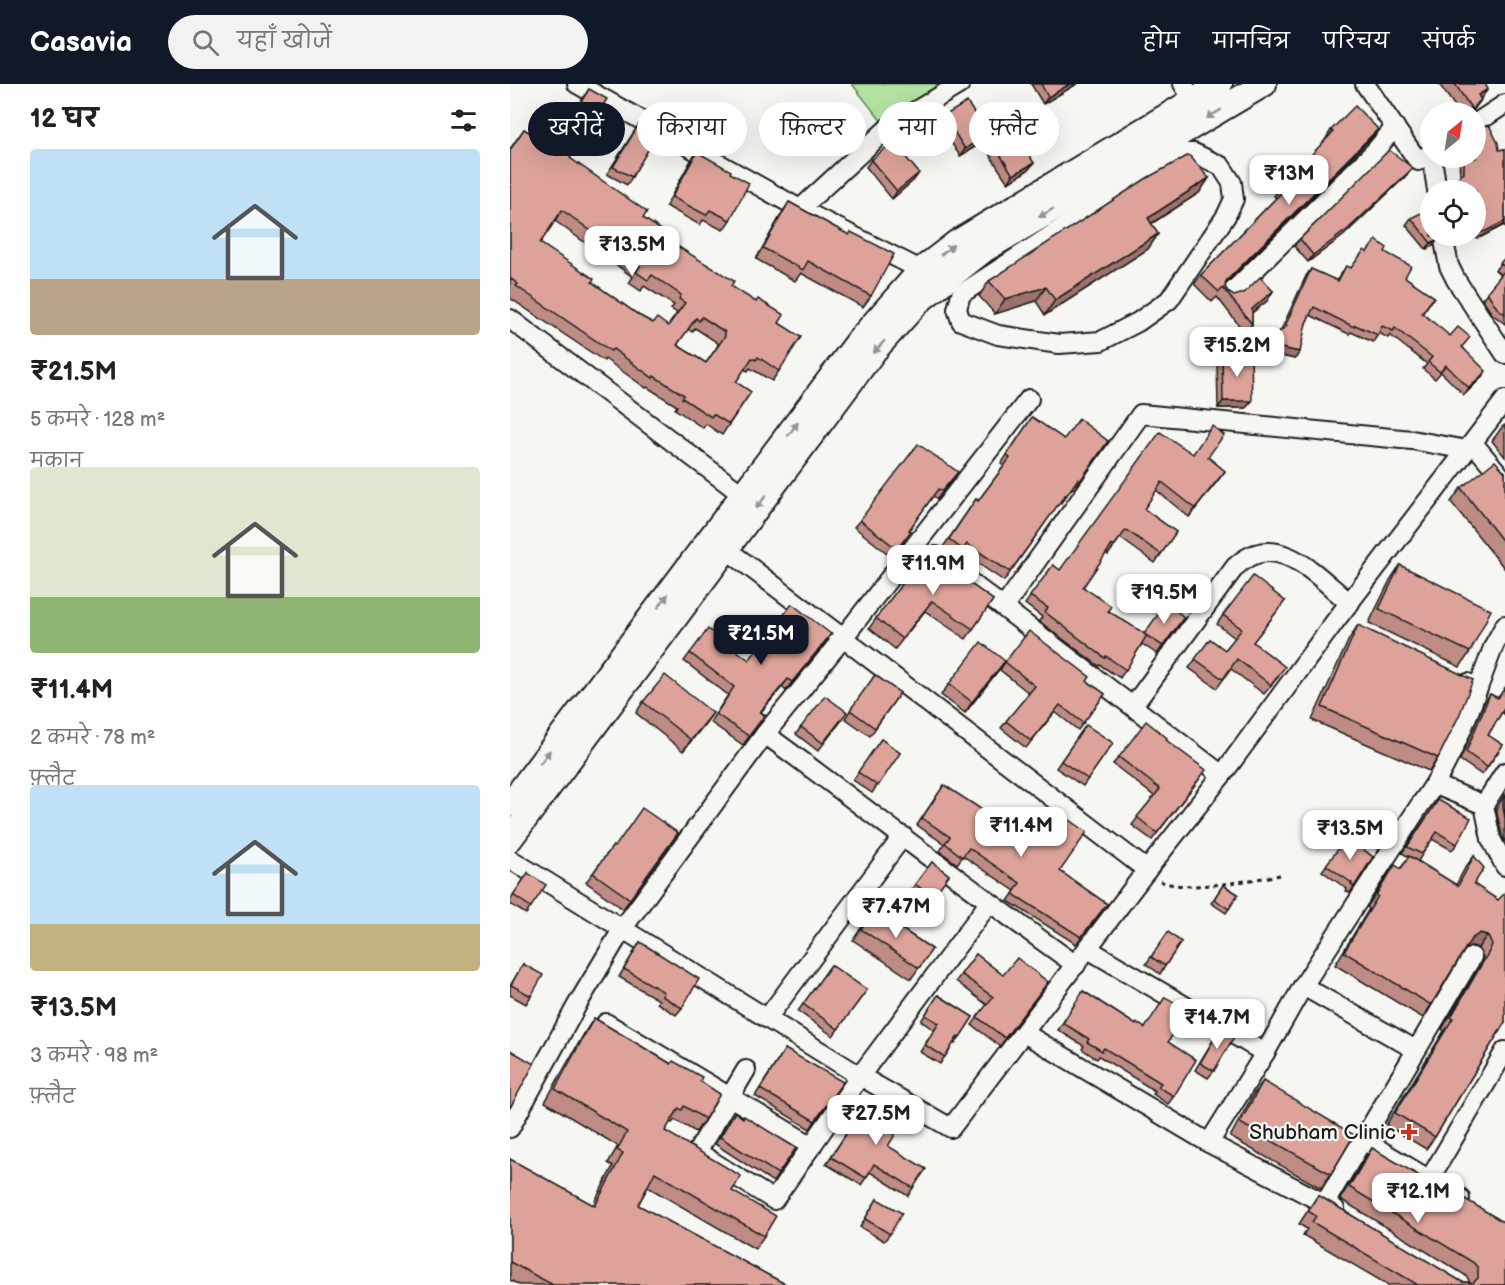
<!DOCTYPE html>
<html lang="hi">
<head>
<meta charset="utf-8">
<style>
	:root { --surface:#fff; --page:#f2f2f2; --text:#222; --muted:#767676; --accent:#111827 }
	body { margin:0; font-family:"Balsamiq Sans","Playpen Sans Deva",sans-serif; background:var(--page); color:var(--text); height:100vh; display:flex; flex-direction:column; font-size:22px; white-space:nowrap }
	* { box-sizing:border-box; margin:0 }
	p { font-size:20px; color:var(--muted) }
	.icon { flex:none; width:33px; height:33px; fill:none; stroke:currentColor; stroke-width:2; stroke-linecap:round; stroke-linejoin:round }
	.map { position:relative; flex:1; overflow:hidden }
	.side { display:flex; flex-direction:column; background:var(--surface); width:510px }
	.side>* { flex:none }
	.hud { position:absolute; left:18px; top:18px; width:570px; height:54px; display:flex; gap:12px }
	.needle { width:39px; rotate:30deg }
	.buttons { position:absolute; left:910px; top:18px; display:grid; gap:12px }
	.buttons a { display:grid; place-items:center; width:66px; height:66px; border-radius:50%; background:var(--surface); box-shadow:0 6px 24px #0002; font-size:30px }
	.price { position:absolute; translate:-50% -51px; padding:0 14px; border-radius:12px; background:#fff; color:#222; font-size:20px; line-height:39px; filter:drop-shadow(0 2px 3px #0008) }
	.price::after { content:''; position:absolute; left:50%; top:36px; width:18px; height:14px; margin-left:-9px; background:inherit; clip-path:polygon(0 0,100% 0,50% 100%) }
	.price.active { background:var(--accent); color:#fff }
	ul { padding:0; list-style:none }
	li { display:grid; align-content:center; gap:12px; height:318px; padding:0 30px }
	li span { display:grid; place-items:center; height:186px; border-radius:6px; color:#555 }
	li>.icon { margin-inline-start:auto }
	span .icon { width:108px; height:108px; fill:#fffc; stroke-width:1 }
	li b { font-size:26px }
	h2 { display:flex; justify-content:space-between; align-items:center; height:72px; padding:0 30px; font-size:26px }
	.chip { padding:0 21px; border-radius:27px; background:var(--surface); box-shadow:0 6px 24px #0002; font-size:21px; line-height:54px }
	.chip.active { background:var(--accent); color:#fff }
	header { display:flex; align-items:center; gap:36px; box-sizing:border-box; height:84px; padding:0 30px; background:var(--accent); color:#fff }
	header strong { font-size:28px }
	nav { display:flex; gap:33px; margin-inline-start:auto; font-size:21px }
	.search { width:420px; height:54px; background:var(--page); display:flex; align-items:center; gap:15px; box-sizing:border-box; padding:0 21px; border-radius:33px; color:var(--muted); font-size:22px }
	main { display:flex; flex:1; min-height:0 }
	.map>svg:first-child { display:block }
	.green { fill:#b2e3a3; stroke:#678060; stroke-width:1.5 }
	.lines { fill:none; stroke-linecap:round; stroke-linejoin:round }
	.minor-casing { stroke:#1c1c1c; stroke-width:22 }
	.tertiary-casing { stroke:#1c1c1c; stroke-width:28 }
	.path { stroke:#1c1c1c; stroke-width:3; stroke-dasharray:4.5 4.5; stroke-linecap:butt }
	.minor { stroke:#f6f6f2; stroke-width:18 }
	.tertiary { stroke:#f6f6f2; stroke-width:24 }
	.wall { fill:#be8c84; stroke:#1c1c1c; stroke-width:1.5; fill-rule:evenodd }
	.shaded-wall { fill:#9b726c; stroke:#1c1c1c; stroke-width:1.5 }
	.building { fill:#dda39a; stroke:#1c1c1c; stroke-width:1.5; fill-rule:evenodd }
	.oneway { fill:#949492 }
	.poi-dot { fill:#c8321e; stroke:#f6f6f2; stroke-width:2 }
	.labels { text-anchor:middle; stroke-width:4.5; stroke-linejoin:round; paint-order:stroke }
	.poi-label { font-size:21px; fill:#1c1c1c; stroke:#f6f6f2; text-anchor:end }
</style>
</head>
<body>
<header>
<strong>Casavia</strong>
<div class="search"><svg class="icon" aria-label="search" viewBox="0 0 24 24"><circle cx="10" cy="10" r="6"/><path d="M15 15l6 6"/></svg>यहाँ खोजें</div>
<nav><a>होम</a><a>मानचित्र</a><a>परिचय</a><a>संपर्क</a></nav>
</header>
<main>
<section class="side">
<h2>12 घर<svg class="icon" aria-label="filters" viewBox="0 0 24 24"><path d="M4 7h16M4 17h16"/><circle cx="9" cy="7" r="2"/><circle cx="15" cy="17" r="2"/></svg></h2>
<ul>
<li><span style="background:linear-gradient(#bfe0f5 70%,#b9a48a 0)"><svg class="icon" aria-label="home" viewBox="0 0 24 24"><path d="M3 11l9-7 9 7M6 9v11h12V9"/></svg></span><div><b>₹21.5M</b><p>5 कमरे · 128 m²</p><p>मकान</p></div></li>
<li><span style="background:linear-gradient(#dfe7d0 70%,#8fb573 0)"><svg class="icon" aria-label="home" viewBox="0 0 24 24"><path d="M3 11l9-7 9 7M6 9v11h12V9"/></svg></span><div><b>₹11.4M</b><p>2 कमरे · 78 m²</p><p>फ़्लैट</p></div></li>
<li><span style="background:linear-gradient(#bfe0f5 75%,#c2b280 0)"><svg class="icon" aria-label="home" viewBox="0 0 24 24"><path d="M3 11l9-7 9 7M6 9v11h12V9"/></svg></span><div><b>₹13.5M</b><p>3 कमरे · 98 m²</p><p>फ़्लैट</p></div></li>
</ul>
</section>
<div class="map">
<svg width="995" height="1201" viewBox="0 0 995 1201">
	<rect width="100%" height="100%" fill="#f6f6f2"/>
	<filter id="ink" filterUnits="userSpaceOnUse"><feTurbulence type="fractalNoise" baseFrequency=".0167" numOctaves="2"/><feDisplacementMap in="SourceGraphic" scale="12" xChannelSelector="R" yChannelSelector="G"/><feConvolveMatrix kernelMatrix="1 2 1 2 8 2 1 2 1" color-interpolation-filters="sRGB"/></filter>
	<g filter="url(#ink)">
		<path class="green" d="M342 0H434L372 38Z"/>
		<g class="lines">
			<defs>
				<g id="minor">
					<path d="M67 0 290 125 411 186"/>
					<path d="M673 0 683 15"/>
					<path d="M855 0 908 77 921 69"/>
					<path d="M966 39 995 20"/>
					<path d="M922 74 927 106"/>
					<path d="M613 84 621 99 451 210 447 225 451 237 488 251 549 260 591 257 628 238 659 216 716 132 724 115 722 99 711 82 684 69H674L621 99"/>
					<path d="M290 125 379 43 450 0"/>
					<path d="M933 152 939 182 946 196 995 270"/>
					<path d="M720 210 865 67 885 43"/>
					<path d="M0 235 233 411"/>
					<path d="M963 359 995 397"/>
					<path d="M207 458 637 786"/>
					<path d="M426 472 712 691"/>
					<path d="M494 523 631 330 902 356 957 366"/>
					<path d="M958 599 968 604 984 561 995 541"/>
					<path d="M623 622 725 483C767 443 807 493 840 519"/>
					<path d="M255 650C359 726 460 806 566 881"/>
					<path d="M926 701 974 721 981 755 995 782"/>
					<path d="M974 721 995 688"/>
					<path d="M0 775 350 992 441 1044 637 786 712 691 826 536 995 316"/>
					<path d="M578 865 755 969"/>
					<path d="M793 902 906 966"/>
					<path d="M258 933 393 752"/>
					<path d="M96 939 302 1062"/>
					<path d="M514 949 699 1059 825 1125"/>
					<path d="M236 986 187 1068 264 1116 350 992 479 819"/>
					<path d="M0 1044 67 921 113 844 255 650 333 554 519 315"/>
					<path d="M853 1056 950 1114"/>
					<path d="M699 1059 755 969 793 902 910 721C935 689 954 643 968 604"/>
					<path d="M919 1096 995 967"/>
					<path d="M815 1119 962 873"/>
				</g>
				<g id="tertiary">
					<path d="M0 720 350 255 411 186 446 159 710 0"/>
					<path d="M0 755 364 267 409 217 474 166 754 0"/>
				</g>
			</defs>
			<use href="#minor" class="minor-casing"/>
			<use href="#tertiary" class="tertiary-casing"/>
			<path class="path" d="M650 797C676 809 741 796 770 791"/>
			<use href="#minor" class="minor"/>
			<use href="#tertiary" class="tertiary"/>
		</g>
		<g class="wall">
			<path d="M521 0H567L533 20Z"/>
			<path d="M929 0H975L962 28H949Z"/>
			<path d="M79 5 60 74 162 159 221 202 269 239V287L262 297 240 284 238 287 234 285 226 298 241 308 212 351 196 340 193 344 165 325 167 322 137 303 136 304 95 275 94 277 0 214V65L14 45 42 63ZM45 137 123 193 119 199 131 207 134 202 164 221 161 225 167 229 158 242 143 239 130 232 82 198 30 159ZM185 244 208 259 207 263 196 279 167 261 178 245 182 248Z"/>
			<path d="M434 32 478 50 473 58 450 72 429 40Z"/>
			<path d="M129 40 122 93 117 101 97 90Z"/>
			<path d="M966 44 989 66 995 65V143L994 141 971 153 946 158 943 152H966V106H938V103L943 97 950 92 949 74H966Z"/>
			<path d="M821 46 861 54 716 200 715 203 718 208 724 212 763 207 757 217 742 229V240L735 249 707 213 702 218 684 200 691 191 766 114 764 112 771 103 816 56H815Z"/>
			<path d="M478 52 524 79 518 86 498 99 472 59Z"/>
			<path d="M187 68 220 89V136L213 146 193 136 190 141 156 122 180 78Z"/>
			<path d="M361 76 404 96 382 115 356 83Z"/>
			<path d="M903 84 897 91 833 152 798 178 784 162 790 155Z"/>
			<path d="M699 94 689 109 641 140 648 150 638 165 535 231 526 217 485 230 469 212 479 197Z"/>
			<path d="M279 118 339 151 361 212 353 223 291 189 285 197 246 175 272 129Z"/>
			<path d="M901 134 928 155 923 162 916 165 896 141Z"/>
			<path d="M857 168H875L895 193 924 213 912 230 953 263 971 294 954 311 931 288 925 295 913 285 917 280 880 251 878 254 869 249 863 258 841 248 839 250 800 231 796 239 785 275 748 267 771 246 796 192 801 185 827 197 836 182 841 184Z"/>
			<path d="M995 174V240L982 230 972 215 991 191 985 186Z"/>
			<path d="M712 270 736 324H708L707 277Z"/>
			<path d="M522 333 554 355 598 357 564 405 562 404 550 420 549 419 494 497 451 468 447 474 433 463 466 415 468 417 494 382 491 380Z"/>
			<path d="M995 341V373L982 357 992 343Z"/>
			<path d="M683 370 698 373 715 387 679 433 646 406 634 425 666 448 645 479 610 454 598 471 596 469 573 503 598 527 634 550 674 533 647 570 632 560 610 594 590 581 589 582 529 537 532 533 515 520 543 481 550 486Z"/>
			<path d="M448 388 427 415 423 412 399 446 401 447 382 473 344 443 350 436Z"/>
			<path d="M995 388V485L941 418 951 404Z"/>
			<path d="M407 477 444 488 483 516 456 555 415 527 385 565 359 544 401 488 400 487Z"/>
			<path d="M890 481 960 568 950 583 859 539 880 496Z"/>
			<path d="M775 517 743 558 769 592 754 610 721 585 707 604 679 584 700 555 715 566 725 554 707 540 713 531Z"/>
			<path d="M848 541 928 674 919 687 802 636 839 555Z"/>
			<path d="M321 550 276 607 272 603 251 628 255 631 233 661 200 638 218 611 174 577 180 569 239 576Z"/>
			<path d="M495 578 577 597 595 610 568 646 545 628 516 664 491 644 519 609 490 586Z"/>
			<path d="M487 588 455 629 431 611 439 600Z"/>
			<path d="M365 591 390 609 360 652 335 634Z"/>
			<path d="M995 604V631L992 628 978 651 993 661 972 691 950 676 975 617 980 610 988 614Z"/>
			<path d="M133 618 203 629 173 667 126 629Z"/>
			<path d="M332 636 308 667 286 650 291 643Z"/>
			<path d="M576 641 603 659 573 702 546 684Z"/>
			<path d="M371 655 390 669 362 709 343 696Z"/>
			<path d="M656 656 691 693 642 756 622 741 644 712 603 680 609 673Z"/>
			<path d="M434 701 550 787 597 820 566 860 498 817 505 807 453 772 447 780 430 767 434 760 407 741Z"/>
			<path d="M995 710V758L992 751 987 730V723Z"/>
			<path d="M928 716 947 760 942 766 922 755 908 777 946 801 955 784 964 772V800L988 816 995 938 925 1053 916 1065 876 1041 934 947 932 945 972 879 973 873 968 864 962 862 954 866 921 921 913 934 825 881 859 825 857 823 876 794 885 781 890 785 899 773 892 769Z"/>
			<path d="M877 739 883 742 872 759 868 757Z"/>
			<path d="M168 749 113 825 76 798 103 762 105 763Z"/>
			<path d="M837 753 863 773 840 809 836 807 837 805 812 787Z"/>
			<path d="M422 778 439 791 417 820 400 807Z"/>
			<path d="M18 789 21 823 16 830 0 820V816Z"/>
			<path d="M713 801 728 810 716 829 701 819Z"/>
			<path d="M363 826 422 865 401 895 343 856Z"/>
			<path d="M658 848 671 858 650 890 636 880Z"/>
			<path d="M130 858 172 924 166 931 147 919 149 916 109 893Z"/>
			<path d="M466 870 493 891 538 898 490 962 462 941 477 921 446 897Z"/>
			<path d="M13 880 21 912 16 920 0 911V902Z"/>
			<path d="M321 881 357 906 323 952 288 927Z"/>
			<path d="M573 907 626 941 658 958 664 1012 658 1020 643 1010 645 1007 589 972 587 975 572 965 574 962 548 946Z"/>
			<path d="M428 911 463 933 445 960 444 958 430 980 410 968 424 946 411 937Z"/>
			<path d="M84 934 190 997 195 1035 186 1048 165 1036 162 1039 160 1038 155 1047 222 1107 254 1152 245 1165 138 1103 128 1121 277 1201H9L0 1196V1075L83 1121 103 1082 98 1079 108 1062 35 1018 75 948Z"/>
			<path d="M710 945 704 987 698 994 685 986Z"/>
			<path d="M275 965 305 1037 300 1045 245 1012Z"/>
			<path d="M753 997 821 1090 811 1104 720 1053 743 1011Z"/>
			<path d="M359 1015 378 1062 403 1104 398 1112 360 1088 351 1101 316 1080Z"/>
			<path d="M225 1028 286 1064 263 1098 205 1060Z"/>
			<path d="M862 1064 995 1201H878L793 1151 797 1145 789 1140 808 1111 952 1198H959V1196L955 1191 830 1115 854 1076Z"/>
			<path d="M367 1115 380 1150 374 1157 350 1143Z"/>
		</g>
		<g class="shaded-wall">
			<path d="M560 0H567L533 20 538 13Z"/>
			<path d="M978 5 970 16 968 11Z"/>
			<path d="M971 16 963 27 962 28 964 22Z"/>
			<path d="M868 45 861 54 709 206 716 197Z"/>
			<path d="M478 50 473 58 450 72 455 65Z"/>
			<path d="M524 79 518 86 498 99 503 91Z"/>
			<path d="M903 84 897 91 833 152 798 178 803 171Z"/>
			<path d="M409 89 404 96 382 115 387 107Z"/>
			<path d="M699 94 689 109 628 148 638 134Z"/>
			<path d="M995 137 994 141 971 153 946 158 950 152H966V149Z"/>
			<path d="M648 150 638 165 535 231 545 216Z"/>
			<path d="M928 155 923 162 916 165 921 159Z"/>
			<path d="M536 203 526 217 485 230 495 215Z"/>
			<path d="M763 207 757 217 735 234 742 225Z"/>
			<path d="M753 260 790 268 785 275 748 267Z"/>
			<path d="M976 287 971 294 954 311 959 304Z"/>
			<path d="M713 317H742L736 324H708Z"/>
			<path d="M715 387 709 395 679 433 685 424Z"/>
			<path d="M321 550 315 558 276 607 282 598Z"/>
			<path d="M495 577 487 588 455 629 462 618Z"/>
			<path d="M278 595 272 603 244 636 250 628Z"/>
			<path d="M203 629 195 640 173 667 181 656Z"/>
			<path d="M970 849 977 851 968 864 962 862 952 867 961 855Z"/>
		</g>
		<g class="building">
			<path d="M531 0H560L538 13Z"/>
			<path d="M945 0H975L978 5 968 11 971 16 964 22 963 27Z"/>
			<path d="M79 5 97 15 60 74 137 128 133 134 165 155 162 159 224 197 221 202 246 218 248 215 274 231 269 239 291 253 269 287 248 273 246 276 242 274 226 298 241 308 219 340 203 330 201 333 172 314 174 311 144 292 143 294 103 265 101 267 6 202 8 200 0 194V66L14 45 43 63ZM52 126 130 182 126 188 138 196 142 191 171 211 169 215 175 219 158 242 147 234 143 239 130 232 82 198 84 195 30 159ZM192 233 215 248V252L196 279 167 261 186 234 189 237Z"/>
			<path d="M457 18 478 50 455 65 434 32Z"/>
			<path d="M845 22 868 45 716 197 715 203 718 208 724 212 734 209 750 193 763 207 742 225V240L713 204 709 208 691 191 774 106 771 103 823 48 821 46Z"/>
			<path d="M498 37 524 79 503 91 478 52Z"/>
			<path d="M129 40 147 51 122 93 103 83Z"/>
			<path d="M979 41 988 59 989 66 995 65V137L976 147 966 149V106H940L942 103 943 97 954 89V74H966V55H968L966 52V44Z"/>
			<path d="M383 58 409 89 387 107 361 76Z"/>
			<path d="M879 66 903 84 838 145 803 171 790 155Z"/>
			<path d="M187 68 221 87 220 89 239 99 220 136 200 126 196 131 162 113Z"/>
			<path d="M679 71 699 94 638 134 648 150 545 216 536 203 495 215 479 197 637 94Z"/>
			<path d="M279 118 339 151 341 148 384 170 361 212 298 177 293 186 253 164Z"/>
			<path d="M921 124V152H928V155L921 159 901 134Z"/>
			<path d="M866 156 877 164 875 168 901 182 895 193 924 213 912 229 940 252 948 243 960 253 952 263 976 287 959 304 936 281 930 288 918 278 922 273 885 244 883 247 872 242 868 251 845 241 844 243 804 223 796 239 790 268 753 260 777 242 776 240 801 185 828 197 836 182 841 184 854 166 857 168Z"/>
			<path d="M995 174V183L990 179Z"/>
			<path d="M995 186V230L987 224 977 208Z"/>
			<path d="M712 270H741L742 317H713Z"/>
			<path d="M522 333 554 355 569 335 598 357 570 397 568 395 556 412 555 411 500 488 457 460 453 466 439 455 466 415 468 417 500 374 497 371Z"/>
			<path d="M702 342 714 351 698 373 715 387 685 424 652 398 634 425 666 448 651 470 616 446 604 462 602 461 573 503 601 522 598 527 637 551 616 586 596 572 595 574 535 528 538 524 520 512 543 481 550 486 650 348 683 370Z"/>
			<path d="M408 360 448 388 432 407 428 405 399 446 401 447 387 465 350 436Z"/>
			<path d="M985 377 995 388V460L951 404Z"/>
			<path d="M417 463 446 485 444 488 483 516 463 545 422 517 392 555 366 534 409 478 407 477Z"/>
			<path d="M890 481 981 526 960 568 869 525Z"/>
			<path d="M743 492 775 517 743 558 775 583 761 601 727 575 713 595 685 575 700 555 715 566 732 545 713 531Z"/>
			<path d="M656 519 674 533 653 562 634 550Z"/>
			<path d="M282 520 321 550 282 598 278 595 250 628 255 631 239 652 206 630 224 603 180 569 198 545 239 576Z"/>
			<path d="M848 541 963 596 949 632 928 674 812 623Z"/>
			<path d="M519 547 580 593 577 597 595 610 573 639 550 621 521 657 496 637 525 602 495 578Z"/>
			<path d="M471 558 495 577 462 618 439 600Z"/>
			<path d="M155 591 203 629 181 656 133 618Z"/>
			<path d="M365 591 390 609 365 644 340 626Z"/>
			<path d="M995 604V623L978 651 993 661 977 683 956 668 980 610 988 614Z"/>
			<path d="M315 612 337 628 313 659 291 643Z"/>
			<path d="M636 637 657 654 656 656 696 686 647 749 627 733 650 705 609 673Z"/>
			<path d="M576 641 603 659 578 695 551 677Z"/>
			<path d="M371 655 390 669 368 702 348 688Z"/>
			<path d="M434 701 477 729 478 728 503 746 505 743 529 760 551 730 577 748 550 787 597 820 571 853 503 810 510 799 459 764 452 773 435 759 440 753 412 734Z"/>
			<path d="M995 711V734L993 723V715Z"/>
			<path d="M928 716 961 734 947 760 927 748 912 770 897 763Z"/>
			<path d="M132 724 168 749 120 815 83 789 103 762 105 763Z"/>
			<path d="M877 739 883 742 874 756 870 754Z"/>
			<path d="M837 753 863 773 844 803 841 800 842 799 816 781Z"/>
			<path d="M899 772 948 802 964 772 974 784 964 800 988 816 995 809V938L925 1053 885 1029 943 934 941 933 980 866 982 860 977 851 970 849 961 855 921 921 834 868 868 812 866 811 885 781 891 785Z"/>
			<path d="M422 778 439 791 423 813 405 800Z"/>
			<path d="M18 789 36 801 21 823 3 811Z"/>
			<path d="M713 801 728 810 719 825 704 815Z"/>
			<path d="M363 826 422 865 409 884 351 845Z"/>
			<path d="M658 848 671 858 655 882 641 873Z"/>
			<path d="M130 858 189 895 172 924 152 912 154 908 114 885Z"/>
			<path d="M466 870 493 891 507 874 538 898 495 954 467 933 483 913 451 890Z"/>
			<path d="M13 880 33 891 21 912 1 901Z"/>
			<path d="M321 881 357 906 328 945 293 920Z"/>
			<path d="M573 907 626 941 627 939 635 944 655 913 678 926 658 958 686 976 664 1012 648 1003 651 999 594 964 592 967 577 958 579 955 553 939Z"/>
			<path d="M428 911 463 933 450 953 448 952 435 973 415 961 429 939 415 931Z"/>
			<path d="M84 934 161 980 163 977 192 993 190 997 210 1010 195 1035 174 1022 172 1026 169 1024 155 1047 231 1092 222 1107 266 1132 254 1152 145 1088 128 1121 277 1201H43L0 1178V1075L85 1122 113 1069 107 1066 117 1048 45 1005Z"/>
			<path d="M710 945 724 953 704 987 690 979Z"/>
			<path d="M275 965 333 998 305 1037 250 1005Z"/>
			<path d="M0 966 24 980 0 1024Z"/>
			<path d="M753 997 844 1051 821 1090 730 1039Z"/>
			<path d="M359 1015 394 1036 378 1062 416 1085 403 1104 364 1080 356 1094 321 1073Z"/>
			<path d="M225 1028 233 1034 234 1032 286 1064 268 1090 210 1053Z"/>
			<path d="M862 1064 930 1104 932 1101 995 1139V1201H908L802 1138 806 1132 798 1127 808 1111 952 1198 963 1199 968 1194V1184L964 1179 839 1103Z"/>
			<path d="M367 1115 392 1129 380 1150 355 1135Z"/>
		</g>
		<defs><path id="oneway-solid" d="M-6-.8H1V-3.2L6.5 0L1 3.2V.8H-6Z" transform="scale(1.5)"/></defs>
		<g class="oneway">
			<use href="#oneway-solid" transform="translate(704 30) rotate(149)"/>
			<use href="#oneway-solid" transform="translate(536 129) rotate(149)"/>
			<use href="#oneway-solid" transform="translate(437 166) rotate(-38)"/>
			<use href="#oneway-solid" transform="translate(369 263) rotate(131)"/>
			<use href="#oneway-solid" transform="translate(283 345) rotate(-53)"/>
			<use href="#oneway-solid" transform="translate(251 418) rotate(127)"/>
			<use href="#oneway-solid" transform="translate(153 517) rotate(-53)"/>
			<use href="#oneway-solid" transform="translate(35 673) rotate(-53)"/>
		</g>
	</g>
	<path class="poi-dot" d="M896 1039h6v6h6v6h-6v6h-6v-6h-6v-6h6z"/>
	<g class="labels">
		<g class="poi-label">
			<text x="886" y="1055">Shubham Clinic</text>
		</g>
	</g>
</svg>
<div class="buttons">
<a><svg class="needle" viewBox="-14 -14 28 28"><path d="M0-13l5 13h-10z" fill="#e53935"/><path d="M0 13l5-13h-10z" fill="#767676"/></svg></a>
<a><svg class="icon" aria-label="locate" viewBox="0 0 24 24"><circle cx="12" cy="12" r="6"/><path d="M12 2v4M12 18v4M2 12h4M18 12h4"/></svg></a>
</div>
<b class="price" style="left:779px;top:122px">₹13M</b>
<b class="price" style="left:122px;top:193px">₹13.5M</b>
<b class="price" style="left:727px;top:294px">₹15.2M</b>
<b class="price" style="left:423px;top:512px">₹11.9M</b>
<b class="price" style="left:654px;top:541px">₹19.5M</b>
<b class="price active" style="left:251px;top:582px">₹21.5M</b>
<b class="price" style="left:511px;top:774px">₹11.4M</b>
<b class="price" style="left:840px;top:777px">₹13.5M</b>
<b class="price" style="left:386px;top:855px">₹7.47M</b>
<b class="price" style="left:707px;top:966px">₹14.7M</b>
<b class="price" style="left:366px;top:1062px">₹27.5M</b>
<b class="price" style="left:908px;top:1140px">₹12.1M</b>
<div class="hud">
<a class="chip active">खरीदें</a>
<a class="chip">किराया</a>
<a class="chip">फ़िल्टर</a>
<a class="chip">नया</a>
<a class="chip">फ़्लैट</a>
</div>
</div>
</main>
</body>
</html>
